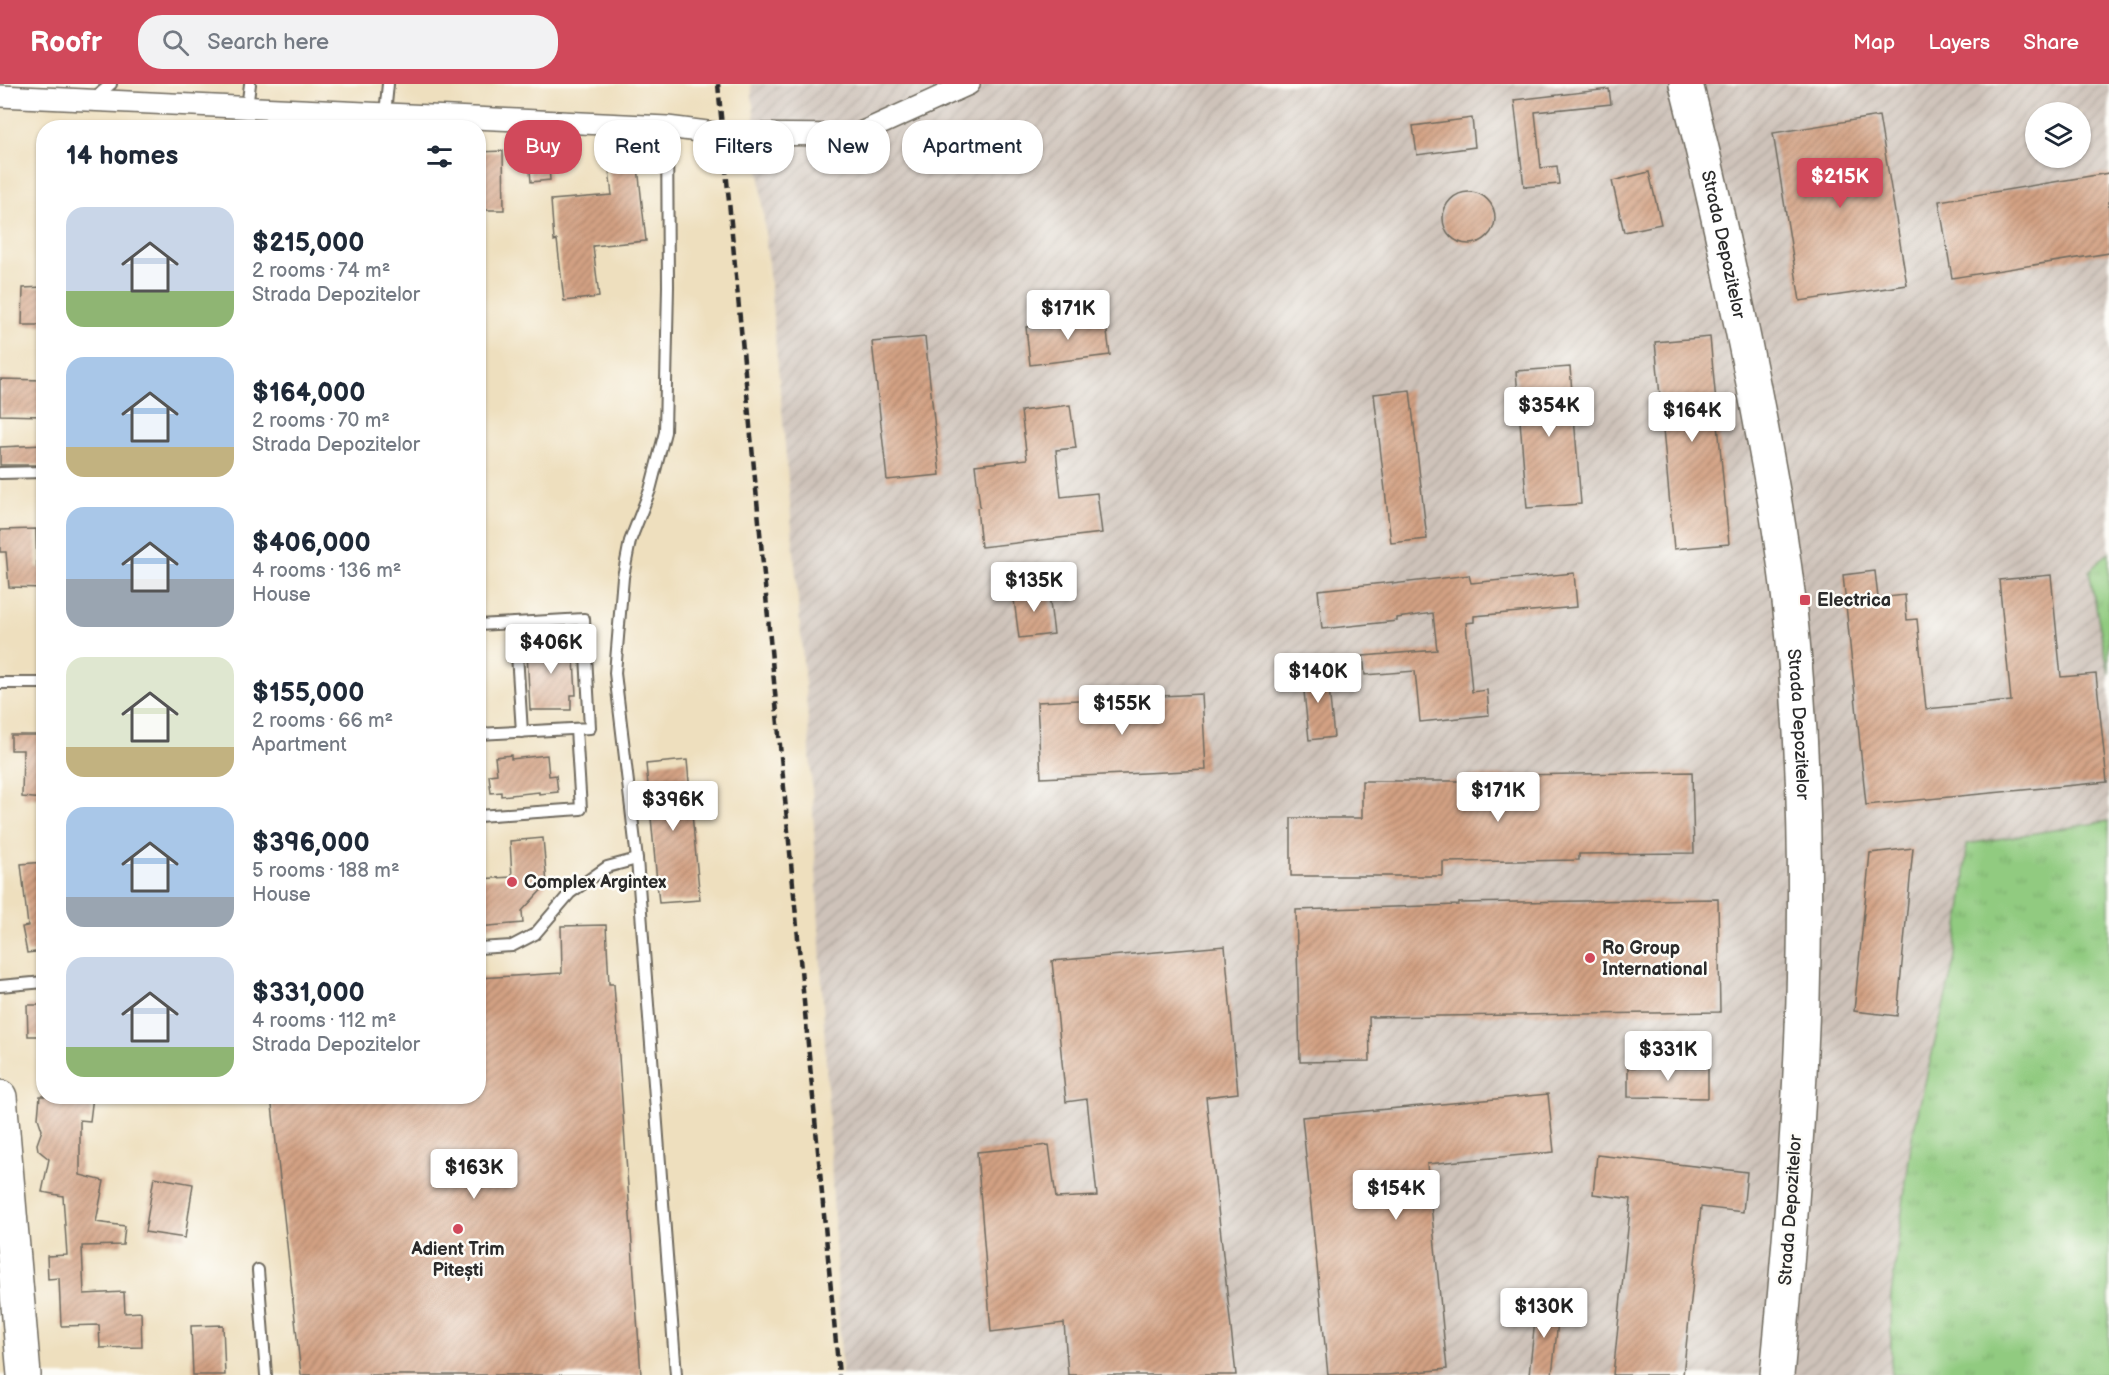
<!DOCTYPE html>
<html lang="en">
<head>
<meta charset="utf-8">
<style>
	:root { --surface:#fff; --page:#f2f2f3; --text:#1f2937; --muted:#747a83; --accent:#d1495b }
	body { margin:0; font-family:"Balsamiq Sans",sans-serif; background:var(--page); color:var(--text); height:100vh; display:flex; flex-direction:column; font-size:22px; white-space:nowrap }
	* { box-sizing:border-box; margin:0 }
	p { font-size:20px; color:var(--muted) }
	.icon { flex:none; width:33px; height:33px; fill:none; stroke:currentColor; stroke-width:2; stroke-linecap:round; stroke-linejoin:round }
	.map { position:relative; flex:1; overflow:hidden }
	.drawer { position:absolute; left:36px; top:36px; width:450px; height:984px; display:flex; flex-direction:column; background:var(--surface); border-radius:24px; box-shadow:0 2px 4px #0004 }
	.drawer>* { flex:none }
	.top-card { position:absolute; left:504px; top:36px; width:570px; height:54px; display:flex; gap:12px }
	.tools { position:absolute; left:2025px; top:18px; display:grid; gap:12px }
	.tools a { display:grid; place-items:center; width:66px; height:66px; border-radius:50%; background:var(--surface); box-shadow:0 2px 4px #0004; font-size:30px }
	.price { position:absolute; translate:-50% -51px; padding:0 14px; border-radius:6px; background:#fff; color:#222; font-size:20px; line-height:39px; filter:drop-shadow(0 2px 3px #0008) }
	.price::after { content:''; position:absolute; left:50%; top:36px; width:18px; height:14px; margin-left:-9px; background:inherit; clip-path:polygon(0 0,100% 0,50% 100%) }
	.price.active { background:var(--accent); color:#fff }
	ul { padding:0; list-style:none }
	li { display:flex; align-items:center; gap:18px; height:150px; padding:0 30px }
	li span { display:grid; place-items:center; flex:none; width:168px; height:120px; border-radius:18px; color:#555 }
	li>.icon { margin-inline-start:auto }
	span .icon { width:72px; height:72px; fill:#fffc; stroke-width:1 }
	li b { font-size:26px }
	h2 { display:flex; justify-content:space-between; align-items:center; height:72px; padding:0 30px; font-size:26px }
	.pill { padding:0 21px; border-radius:24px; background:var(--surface); box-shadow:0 2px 4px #0004; font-size:21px; line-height:54px }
	.pill.active { background:var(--accent); color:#fff }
	header { display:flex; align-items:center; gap:36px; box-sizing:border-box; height:84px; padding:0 30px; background:var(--accent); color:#fff }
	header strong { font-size:28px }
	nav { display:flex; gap:33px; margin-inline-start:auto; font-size:21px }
	.search { width:420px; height:54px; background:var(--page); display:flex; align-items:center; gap:15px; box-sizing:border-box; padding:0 21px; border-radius:24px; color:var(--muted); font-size:22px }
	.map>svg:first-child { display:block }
	.industrial { fill:url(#industrial-furrows); fill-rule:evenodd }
	.grass { fill:url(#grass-tufts); stroke:#5e7b56; stroke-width:1.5 }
	.building { fill:url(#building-hatch) }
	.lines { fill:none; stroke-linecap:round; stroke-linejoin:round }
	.service-casing { stroke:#6f6a5e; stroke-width:14 }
	.minor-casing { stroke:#6f6a5e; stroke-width:24 }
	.primary-casing { stroke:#6f6a5e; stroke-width:36 }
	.service { stroke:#fff; stroke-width:10 }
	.minor { stroke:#fff; stroke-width:21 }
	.primary { stroke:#fff; stroke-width:33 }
	.rail { stroke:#2b2b2b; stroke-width:4.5; stroke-dasharray:9 4.5; stroke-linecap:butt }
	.poi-dot { fill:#d1495b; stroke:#fdfcf7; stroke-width:2 }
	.labels { text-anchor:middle; stroke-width:5; stroke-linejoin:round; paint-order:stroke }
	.street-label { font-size:18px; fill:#2b2b2b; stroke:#fdfcf7 }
	.poi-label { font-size:18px; font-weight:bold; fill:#2b2b2b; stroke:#fdfcf7; text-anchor:start }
</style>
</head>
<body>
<header>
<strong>Roofr</strong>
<div class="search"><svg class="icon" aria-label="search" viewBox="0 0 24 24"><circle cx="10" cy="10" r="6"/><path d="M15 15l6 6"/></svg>Search here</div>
<nav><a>Map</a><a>Layers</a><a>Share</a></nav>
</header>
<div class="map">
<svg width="2109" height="1291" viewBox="0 0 2109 1291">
	<defs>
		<pattern id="industrial-furrows" width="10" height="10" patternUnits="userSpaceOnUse" patternTransform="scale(1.5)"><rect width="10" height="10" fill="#cec2b9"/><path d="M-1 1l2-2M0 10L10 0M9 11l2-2" fill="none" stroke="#b1a79f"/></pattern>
		<pattern id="grass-tufts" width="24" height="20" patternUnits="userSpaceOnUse" patternTransform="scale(1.5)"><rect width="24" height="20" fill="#91cb80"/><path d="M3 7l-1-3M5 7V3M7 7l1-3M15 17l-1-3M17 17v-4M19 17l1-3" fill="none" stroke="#7dae6f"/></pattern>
		<pattern id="building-hatch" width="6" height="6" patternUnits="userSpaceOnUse" patternTransform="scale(1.5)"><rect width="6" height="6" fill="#d3a183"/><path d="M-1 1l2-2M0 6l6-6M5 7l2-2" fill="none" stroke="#ab836b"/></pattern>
	</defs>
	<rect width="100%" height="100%" fill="#fdfcf7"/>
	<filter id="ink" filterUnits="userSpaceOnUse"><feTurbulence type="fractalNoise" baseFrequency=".0167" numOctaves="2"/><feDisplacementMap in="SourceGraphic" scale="12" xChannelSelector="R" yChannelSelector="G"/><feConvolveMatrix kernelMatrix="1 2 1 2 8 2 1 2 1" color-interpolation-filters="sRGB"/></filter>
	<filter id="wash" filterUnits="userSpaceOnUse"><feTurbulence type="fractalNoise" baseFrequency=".008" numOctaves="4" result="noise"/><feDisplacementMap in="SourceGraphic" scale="24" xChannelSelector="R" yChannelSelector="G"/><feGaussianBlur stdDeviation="1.35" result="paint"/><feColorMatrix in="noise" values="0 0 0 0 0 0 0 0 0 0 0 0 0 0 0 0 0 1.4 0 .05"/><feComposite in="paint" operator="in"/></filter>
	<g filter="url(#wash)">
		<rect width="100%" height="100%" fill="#eedfbe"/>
		<path class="industrial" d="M751 0H2109V468L2089 487 2109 590V737L1967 760 1964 805 1954 878 1912 1053 1891 1212V1291H842L809 648 783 337ZM2036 28H2080V74H2036Z"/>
		<g class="grass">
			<path d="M2109 468V590L2089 487Z"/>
			<path d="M2109 737V1291H1891V1212L1912 1053 1954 878 1964 805 1967 760Z"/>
		</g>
		<g id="blocks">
			<g class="building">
				<path d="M1609 5 1611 20 1535 28 1541 84 1557 82 1559 100 1524 103 1514 16Z"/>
				<path d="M1879 32 1907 201 1800 217 1773 49Z"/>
				<path d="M1472 34 1475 63 1417 71 1413 42Z"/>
				<path d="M547 61 550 96 531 98 528 63Z"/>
				<path d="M503 67 504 126H478V68Z"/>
				<path d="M638 83 646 157 593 162 599 213 564 217 557 156 554 157 551 116 612 111 609 86Z"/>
				<path d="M1649 88 1661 140 1624 148 1612 97Z"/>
				<path d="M2109 89V169L1952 194 1939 117Z"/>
				<circle cx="1469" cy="134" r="26"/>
				<path d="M44 203V241H22L23 204Z"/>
				<path d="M1105 233 1110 271 1030 281 1026 243Z"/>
				<path d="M925 253 940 391 887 396 872 258Z"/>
				<path d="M1710 253 1729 460 1674 465 1655 258Z"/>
				<path d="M1570 283 1581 420 1527 424 1516 287Z"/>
				<path d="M0 295 44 296V332L0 331Z"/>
				<path d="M1410 306 1427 455 1391 459 1374 310Z"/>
				<path d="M1070 321 1076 364 1056 366 1061 413 1097 409 1102 449 981 463 977 424 980 423 975 381 1027 375 1021 327Z"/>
				<path d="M44 361V381H0V363Z"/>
				<path d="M36 445 37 483 44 484V504L9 503 6 468H0V446Z"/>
				<path d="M1875 487 1878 514 1905 511 1907 536 1917 535 1926 625 2011 617 1999 496 2051 491 2061 593 2096 590 2107 698 1866 721 1843 491Z"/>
				<path d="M1574 489 1577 523 1474 532V538L1466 539 1472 608 1487 606 1489 631 1420 638 1415 587 1365 591 1363 572 1437 566 1433 529 1397 534V537L1322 545 1318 506 1393 498V500L1469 491 1471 499Z"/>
				<path d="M1048 503 1054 550 1019 554 1013 508Z"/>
				<path d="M560 553V557H573L576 611H571V626H530L527 569H532V558L542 557V554Z"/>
				<path d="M1327 585 1334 653 1309 656 1302 588Z"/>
				<path d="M1202 610 1206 686 1041 694 1037 618Z"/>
				<path d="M11 651H44V715L22 713 23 666H11Z"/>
				<path d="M511 671V675L547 671 549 692 556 691 558 708 539 710V708L501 712V708L491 709 489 691 497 690 495 673Z"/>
				<path d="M687 676 700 816 659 819 646 680Z"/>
				<path d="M1692 688 1694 769 1579 770V776L1443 778V792H1291V734H1362V697H1466V692Z"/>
				<path d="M543 754 547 800 522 827 523 839 478 843V795L512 793 510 757Z"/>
				<path d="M1913 764 1897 932 1854 927 1870 769Z"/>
				<path d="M44 778V867L27 869 22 843 28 842 21 780Z"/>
				<path d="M1718 815 1720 928 1369 933 1370 977 1300 978 1296 826 1459 821V819Z"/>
				<path d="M606 841 609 900H614L641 1291H301L271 1012H478V894L562 889 561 842Z"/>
				<path d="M1225 862 1238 1009 1206 1013 1236 1291H1068L1064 1239 991 1248 977 1068 1049 1061 1056 1114 1097 1112 1087 1015 1066 1018 1052 877Z"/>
				<path d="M27 921H44V952H28Z"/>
				<path d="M1628 983 1708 984V1014L1628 1013Z"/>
				<path d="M1548 1010 1554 1068 1427 1080 1447 1285 1387 1291H1328L1302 1033Z"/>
				<path d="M40 1012H93L90 1037 80 1036V1091L104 1097 96 1138 125 1142 123 1161 82 1162 84 1210 124 1208 125 1229 141 1228 142 1263 100 1264 99 1241 61 1242 59 1194 48 1195 47 1172 67 1171 63 1112 42 1108 49 1075 38 1066 37 1060 42 1046 38 1034Z"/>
				<path d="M1597 1071 1747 1088 1743 1128 1701 1123 1683 1291H1613L1631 1115 1593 1110Z"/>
				<path d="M154 1093 193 1100 185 1154 145 1148Z"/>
				<path d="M1537 1218 1560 1220 1552 1291H1529Z"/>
				<path d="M223 1241 225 1291H193L191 1242Z"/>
			</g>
		</g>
	</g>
	<g filter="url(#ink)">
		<use href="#blocks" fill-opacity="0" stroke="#6f6a5e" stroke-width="1.5"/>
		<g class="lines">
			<defs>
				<g id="service">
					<path d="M93 15 111 0"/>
					<path d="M247 24 250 0"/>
					<path d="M385 30 388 0"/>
					<path d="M667 43 668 202 665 348 650 406 630 457 623 493 615 589 637 775 676 1291"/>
					<path d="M0 389 44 388"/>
					<path d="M515 539 522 648"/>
					<path d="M478 541 584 535 590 644 478 650"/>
					<path d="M0 599H44"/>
					<path d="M478 732 581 725 576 645"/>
					<path d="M478 864 512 862 535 850 570 809 607 783 637 775"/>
					<path d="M0 902 44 898"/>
					<path d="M258 1186 266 1291"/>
				</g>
				<path id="minor" d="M0 12 667 43 723 50 856 51 969 0"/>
				<g id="primary">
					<path id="s1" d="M1686 0C1711 97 1732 195 1752 294 1768 377 1784 461 1792 546 1817 794 1801 1044 1777 1291"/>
					<path d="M0 1013 24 1291"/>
				</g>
			</defs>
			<use href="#service" class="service-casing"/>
			<use href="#minor" class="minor-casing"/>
			<use href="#primary" class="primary-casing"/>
			<use href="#service" class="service"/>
			<use href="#minor" class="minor"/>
			<use href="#primary" class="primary"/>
			<path class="rail" d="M718 0 839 1291"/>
		</g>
	</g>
	<g class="poi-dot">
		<rect x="1799" y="510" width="12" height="12" rx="3"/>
		<circle cx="512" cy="798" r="6"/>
		<circle cx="1590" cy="874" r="6"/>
		<circle cx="458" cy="1145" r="6"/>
	</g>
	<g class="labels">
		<g class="street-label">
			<text dy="6" stroke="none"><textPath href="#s1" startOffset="165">Strada Depozitelor</textPath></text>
			<text dy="6" stroke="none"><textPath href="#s1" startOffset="651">Strada Depozitelor</textPath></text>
			<text transform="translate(1790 1126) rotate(-86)" y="6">Strada Depozitelor</text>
		</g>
		<g class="poi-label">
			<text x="1817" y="522">Electrica</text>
			<text x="524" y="804">Complex Argintex</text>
			<text x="1602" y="870">Ro Group<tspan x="1602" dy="21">International</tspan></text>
			<text x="458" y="1171" text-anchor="middle">Adient Trim<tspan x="458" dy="21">Pitești</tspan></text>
		</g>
	</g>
</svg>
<div class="tools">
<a><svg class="icon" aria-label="layers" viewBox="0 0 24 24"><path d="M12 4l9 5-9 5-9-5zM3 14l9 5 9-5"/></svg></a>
</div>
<b class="price active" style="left:1840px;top:125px">$215K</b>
<b class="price" style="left:1068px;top:257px">$171K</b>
<b class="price" style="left:1549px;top:354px">$354K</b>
<b class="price" style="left:1692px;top:359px">$164K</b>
<b class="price" style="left:1034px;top:529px">$135K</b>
<b class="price" style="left:551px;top:591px">$406K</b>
<b class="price" style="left:1318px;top:620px">$140K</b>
<b class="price" style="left:1122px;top:652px">$155K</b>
<b class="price" style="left:1498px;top:739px">$171K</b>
<b class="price" style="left:673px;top:748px">$396K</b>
<b class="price" style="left:1668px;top:998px">$331K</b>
<b class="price" style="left:474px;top:1116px">$163K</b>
<b class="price" style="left:1396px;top:1137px">$154K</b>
<b class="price" style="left:1544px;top:1255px">$130K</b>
<div class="top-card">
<a class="pill active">Buy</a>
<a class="pill">Rent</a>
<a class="pill">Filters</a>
<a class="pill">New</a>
<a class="pill">Apartment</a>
</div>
<section class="drawer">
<h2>14 homes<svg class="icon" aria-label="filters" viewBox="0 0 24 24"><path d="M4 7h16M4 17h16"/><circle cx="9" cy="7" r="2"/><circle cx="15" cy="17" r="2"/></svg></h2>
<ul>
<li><span style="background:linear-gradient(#c9d6e8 70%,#8fb573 0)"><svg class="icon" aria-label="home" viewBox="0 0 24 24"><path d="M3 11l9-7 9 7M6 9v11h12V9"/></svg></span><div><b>$215,000</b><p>2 rooms · 74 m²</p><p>Strada Depozitelor</p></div></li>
<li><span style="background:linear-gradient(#a9c7e8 75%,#c2b280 0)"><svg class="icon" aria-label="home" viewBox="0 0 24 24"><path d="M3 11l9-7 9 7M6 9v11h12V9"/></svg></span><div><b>$164,000</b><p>2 rooms · 70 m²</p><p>Strada Depozitelor</p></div></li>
<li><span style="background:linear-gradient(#a9c7e8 60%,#9aa5b1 0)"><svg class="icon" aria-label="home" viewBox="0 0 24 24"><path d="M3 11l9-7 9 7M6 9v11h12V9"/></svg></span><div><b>$406,000</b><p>4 rooms · 136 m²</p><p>House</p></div></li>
<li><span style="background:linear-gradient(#dfe7d0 75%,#c2b280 0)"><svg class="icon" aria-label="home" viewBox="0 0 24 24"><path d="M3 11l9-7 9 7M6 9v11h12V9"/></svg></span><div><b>$155,000</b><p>2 rooms · 66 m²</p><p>Apartment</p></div></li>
<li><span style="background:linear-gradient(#a9c7e8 75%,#9aa5b1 0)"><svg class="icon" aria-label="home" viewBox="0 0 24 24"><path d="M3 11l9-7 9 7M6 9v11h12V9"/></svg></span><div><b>$396,000</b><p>5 rooms · 188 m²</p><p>House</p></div></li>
<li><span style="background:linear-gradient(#c9d6e8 75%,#8fb573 0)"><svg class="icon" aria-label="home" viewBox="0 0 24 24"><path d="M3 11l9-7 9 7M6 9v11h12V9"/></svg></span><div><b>$331,000</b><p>4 rooms · 112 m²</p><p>Strada Depozitelor</p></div></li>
</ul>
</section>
</div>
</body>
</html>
